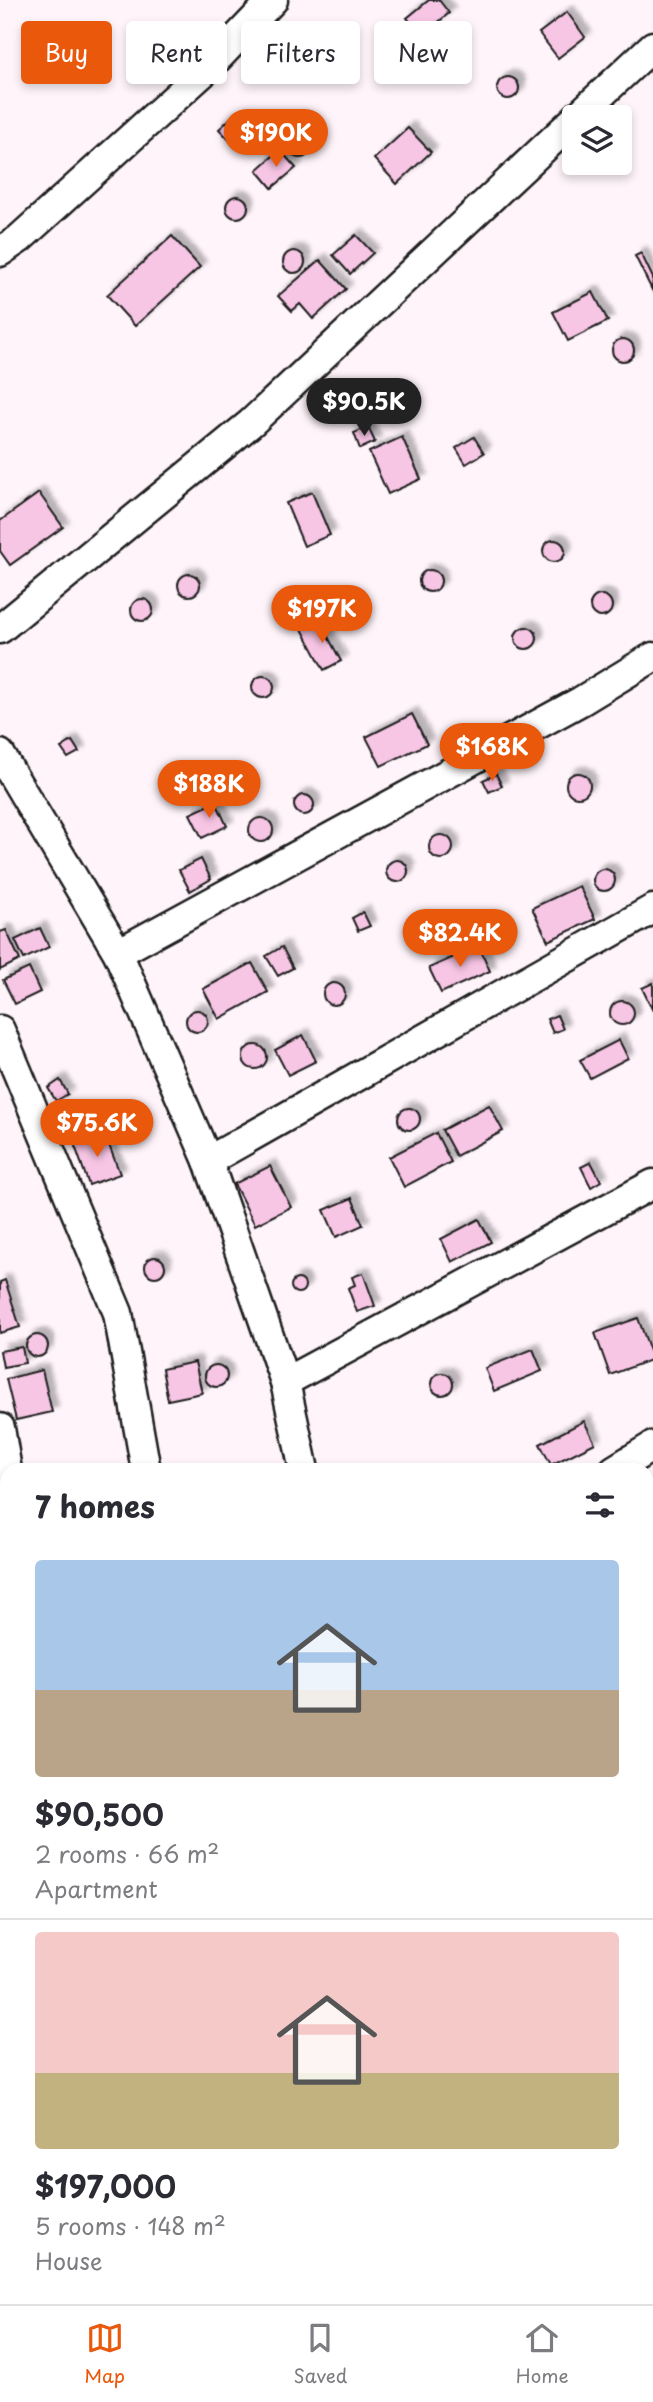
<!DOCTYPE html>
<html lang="en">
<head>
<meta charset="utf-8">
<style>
	:root { --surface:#fff; --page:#f7f7f7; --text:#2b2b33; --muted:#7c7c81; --line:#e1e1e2; --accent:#ea580c }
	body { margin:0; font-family:"Playpen Sans",sans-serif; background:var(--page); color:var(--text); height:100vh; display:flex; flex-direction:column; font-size:26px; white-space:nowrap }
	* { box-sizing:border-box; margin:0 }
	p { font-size:23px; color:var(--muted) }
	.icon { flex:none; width:38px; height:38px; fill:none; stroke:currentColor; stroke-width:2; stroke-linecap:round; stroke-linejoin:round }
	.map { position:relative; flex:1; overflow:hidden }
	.drawer { position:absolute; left:0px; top:1463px; width:654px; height:842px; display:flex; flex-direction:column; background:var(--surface); border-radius:21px 21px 0 0; box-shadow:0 4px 10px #0003 }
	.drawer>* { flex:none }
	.guide { position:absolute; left:21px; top:21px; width:612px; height:63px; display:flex; gap:14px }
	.tools { position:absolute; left:562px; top:105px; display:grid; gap:14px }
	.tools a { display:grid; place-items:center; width:70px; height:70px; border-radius:7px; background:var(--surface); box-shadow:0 4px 10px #0003; font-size:35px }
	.price { position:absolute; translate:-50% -60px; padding:0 16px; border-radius:24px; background:var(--accent); color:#fff; font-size:23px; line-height:46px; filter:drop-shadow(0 2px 4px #0008) }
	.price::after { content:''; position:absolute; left:50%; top:42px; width:21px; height:16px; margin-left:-10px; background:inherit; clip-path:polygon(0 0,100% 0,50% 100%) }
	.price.selected { background:#222; color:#fff }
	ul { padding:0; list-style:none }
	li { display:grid; align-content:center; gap:14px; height:371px; padding:0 35px }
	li+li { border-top:2px solid var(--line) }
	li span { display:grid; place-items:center; height:217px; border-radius:7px; color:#555 }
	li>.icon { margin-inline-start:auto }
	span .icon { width:126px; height:126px; fill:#fffc; stroke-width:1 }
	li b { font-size:30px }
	h2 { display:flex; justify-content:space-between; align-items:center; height:84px; padding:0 35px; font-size:30px }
	.pill { padding:0 24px; border-radius:7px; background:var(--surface); box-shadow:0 4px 10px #0003; font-size:24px; line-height:63px }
	.pill.selected { background:var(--accent); color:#fff }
	.tabs { display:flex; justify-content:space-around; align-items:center; height:98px; border-top:2px solid var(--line); background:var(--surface); font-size:19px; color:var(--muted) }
	.tabs a { display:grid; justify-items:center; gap:4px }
	.tabs .selected { color:var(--accent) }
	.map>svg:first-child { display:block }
	.building { fill:#f8c6e5; stroke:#1c1c1c; stroke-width:2; filter:url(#shadow) }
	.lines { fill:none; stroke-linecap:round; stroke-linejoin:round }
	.street-casing { stroke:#1c1c1c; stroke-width:33 }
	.street { stroke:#fff; stroke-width:28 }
</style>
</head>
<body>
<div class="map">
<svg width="653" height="2304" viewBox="0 0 653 2304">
	<defs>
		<filter id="shadow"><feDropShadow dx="6" dy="-6" stdDeviation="2" flood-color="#0004"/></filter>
	</defs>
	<rect width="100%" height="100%" fill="#fef4fa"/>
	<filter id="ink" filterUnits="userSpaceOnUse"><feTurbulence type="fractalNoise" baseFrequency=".0143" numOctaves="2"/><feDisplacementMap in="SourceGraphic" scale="14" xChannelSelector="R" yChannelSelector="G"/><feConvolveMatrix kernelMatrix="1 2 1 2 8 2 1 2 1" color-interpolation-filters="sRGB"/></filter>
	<g filter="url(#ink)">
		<g class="building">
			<path d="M429 0H439L449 13 422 36 407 18Z"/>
			<path d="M567 12 585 37 558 58 539 33Z"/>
			<circle cx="508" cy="88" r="11"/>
			<path d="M230 119 245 135 234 145 219 129Z"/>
			<path d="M408 128 431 152 397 184 374 159Z"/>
			<circle cx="300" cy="147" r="11"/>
			<path d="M280 150 296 168 272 188 257 170Z"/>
			<circle cx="237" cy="207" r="11"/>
			<path d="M356 235 373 253 350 274 333 255Z"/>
			<path d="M172 236 200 267 135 326 107 295Z"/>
			<circle cx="294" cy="262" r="11"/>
			<path d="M641 253 653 278 652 290 635 256Z"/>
			<path d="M320 260 346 289 313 319 300 304 292 311 278 296Z"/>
			<path d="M593 292 608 321 568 341 553 312Z"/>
			<circle cx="623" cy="350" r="11"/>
			<path d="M368 427 375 442 360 449 354 433Z"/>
			<path d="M402 437 421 479 388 494 369 452Z"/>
			<path d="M474 437 484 453 466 464 456 448Z"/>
			<path d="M312 492 330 535 304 546 286 503Z"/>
			<path d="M39 493 63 527 10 565 0 551V521Z"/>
			<circle cx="554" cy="551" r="11"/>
			<circle cx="430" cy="581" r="11"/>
			<circle cx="189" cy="585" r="11"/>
			<circle cx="601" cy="606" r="11"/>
			<circle cx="142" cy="610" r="11"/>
			<path d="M319 620 341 661 324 670 302 629Z"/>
			<circle cx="526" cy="638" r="11"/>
			<circle cx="263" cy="687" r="11"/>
			<path d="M412 714 427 744 381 766 366 737Z"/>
			<path d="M72 741 79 752 68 758 61 748Z"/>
			<circle cx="578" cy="785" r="12"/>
			<path d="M496 774 502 786 489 792 483 780Z"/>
			<circle cx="304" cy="805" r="10"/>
			<path d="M216 802 227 826 202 838 190 814Z"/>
			<circle cx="261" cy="830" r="12"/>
			<circle cx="441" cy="847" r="12"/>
			<path d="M201 859 211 879 190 891 179 870Z"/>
			<circle cx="397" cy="871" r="11"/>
			<circle cx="604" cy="880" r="11"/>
			<path d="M579 886 595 919 548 941 532 908Z"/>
			<path d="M363 912 370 926 358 931 352 918Z"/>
			<path d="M40 928 49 947 24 959 15 940Z"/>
			<path d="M6 930 20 960 0 970V932Z"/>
			<path d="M479 946 490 971 441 993 429 968Z"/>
			<path d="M282 947 293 968 278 976 266 956Z"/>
			<path d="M252 963 268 992 219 1019 203 989Z"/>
			<path d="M29 968 40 992 15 1004 3 980Z"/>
			<path d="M653 983V1011L642 988Z"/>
			<circle cx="334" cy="994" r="11"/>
			<circle cx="622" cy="1013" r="12"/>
			<circle cx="197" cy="1021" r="11"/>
			<path d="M557 1015 563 1029 553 1033 547 1019Z"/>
			<path d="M303 1035 316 1061 288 1075 275 1050Z"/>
			<path d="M619 1040 628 1058 590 1078 580 1060Z"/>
			<circle cx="255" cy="1057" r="12"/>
			<path d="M60 1080 68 1094 56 1101 48 1088Z"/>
			<path d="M489 1105 503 1131 456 1156 442 1130Z"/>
			<circle cx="409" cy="1119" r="11"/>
			<path d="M104 1132 120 1174 89 1185 74 1143Z"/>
			<path d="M436 1133 451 1162 404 1187 389 1157Z"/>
			<path d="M591 1162 601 1181 591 1187 581 1167Z"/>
			<path d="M270 1166 291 1207 255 1225 234 1184Z"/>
			<path d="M352 1198 363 1225 336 1237 324 1210Z"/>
			<path d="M479 1219 491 1242 452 1262 441 1239Z"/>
			<circle cx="155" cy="1267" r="10"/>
			<path d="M363 1273 375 1306 357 1312 348 1288 355 1285 352 1277Z"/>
			<circle cx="298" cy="1286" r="7"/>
			<path d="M5 1280 20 1327 0 1333V1282Z"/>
			<path d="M638 1318 653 1359 610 1375 595 1333Z"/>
			<circle cx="37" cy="1346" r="11"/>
			<path d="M22 1347 25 1363 3 1367 0 1351Z"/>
			<path d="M533 1349 542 1371 494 1391 485 1368Z"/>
			<path d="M195 1362 202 1393 168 1400 162 1369Z"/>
			<circle cx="216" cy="1376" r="11"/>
			<path d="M42 1370 52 1412 16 1420 6 1379Z"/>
			<circle cx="442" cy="1384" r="11"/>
			<path d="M584 1421 595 1443 551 1465 540 1444Z"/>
			<rect x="0" y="1785" width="7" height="37"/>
			<path d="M7 2122V2157L0 2158V2123Z"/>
			<path d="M255 2298H275L277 2304H243Z"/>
		</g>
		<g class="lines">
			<defs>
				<g id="street">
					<path d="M577 117 653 46"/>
					<path d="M0 252 19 239 208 68 273 0"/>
					<path d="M0 629 251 423 574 120"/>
					<path d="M0 754 118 953 208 1161 285 1382 304 1470"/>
					<path d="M118 953 581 701 653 657"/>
					<path d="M0 1030 118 1313 146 1470"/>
					<path d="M208 1161 653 909"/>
					<path d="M285 1382 653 1184"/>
					<path d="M0 1428 7 1470"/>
					<path d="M614 1470 653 1446"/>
					<path d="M648 1701 653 1697"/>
					<path d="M648 1950 653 1947"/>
					<path d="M0 2182H7"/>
					<path d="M648 2239 653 2235"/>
					<path d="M417 2298 427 2304"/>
					<path d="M97 2304 110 2298"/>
					<path d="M529 2304 540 2298"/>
				</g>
			</defs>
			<use href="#street" class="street-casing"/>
			<use href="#street" class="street"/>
		</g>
	</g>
</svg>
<div class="tools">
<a><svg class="icon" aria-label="layers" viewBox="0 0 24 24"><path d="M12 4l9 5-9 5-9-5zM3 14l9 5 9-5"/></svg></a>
</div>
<b class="price" style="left:276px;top:169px">$190K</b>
<b class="price selected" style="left:364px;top:438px">$90.5K</b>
<b class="price" style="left:322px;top:645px">$197K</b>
<b class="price" style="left:492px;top:783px">$168K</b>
<b class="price" style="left:209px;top:820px">$188K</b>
<b class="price" style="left:460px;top:969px">$82.4K</b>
<b class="price" style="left:97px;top:1159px">$75.6K</b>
<div class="guide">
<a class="pill selected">Buy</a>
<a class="pill">Rent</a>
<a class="pill">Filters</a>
<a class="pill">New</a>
</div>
<section class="drawer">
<h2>7 homes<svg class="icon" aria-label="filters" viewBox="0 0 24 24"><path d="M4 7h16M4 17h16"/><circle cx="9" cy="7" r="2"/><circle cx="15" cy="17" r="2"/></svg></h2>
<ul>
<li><span style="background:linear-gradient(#a9c7e8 60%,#b9a48a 0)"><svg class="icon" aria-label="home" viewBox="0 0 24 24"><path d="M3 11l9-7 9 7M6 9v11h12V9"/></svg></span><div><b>$90,500</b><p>2 rooms · 66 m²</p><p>Apartment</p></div></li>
<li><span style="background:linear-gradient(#f6c9c9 65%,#c2b280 0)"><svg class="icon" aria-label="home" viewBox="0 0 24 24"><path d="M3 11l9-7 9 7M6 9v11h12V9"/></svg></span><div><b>$197,000</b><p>5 rooms · 148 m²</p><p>House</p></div></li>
</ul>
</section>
</div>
<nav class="tabs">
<a class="selected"><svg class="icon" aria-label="map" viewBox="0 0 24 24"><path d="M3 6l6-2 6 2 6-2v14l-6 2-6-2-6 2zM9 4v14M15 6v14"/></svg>Map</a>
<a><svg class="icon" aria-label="saved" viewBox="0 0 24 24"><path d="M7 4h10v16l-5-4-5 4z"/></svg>Saved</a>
<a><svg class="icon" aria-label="home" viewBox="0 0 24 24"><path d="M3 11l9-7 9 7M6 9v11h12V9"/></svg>Home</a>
</nav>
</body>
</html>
